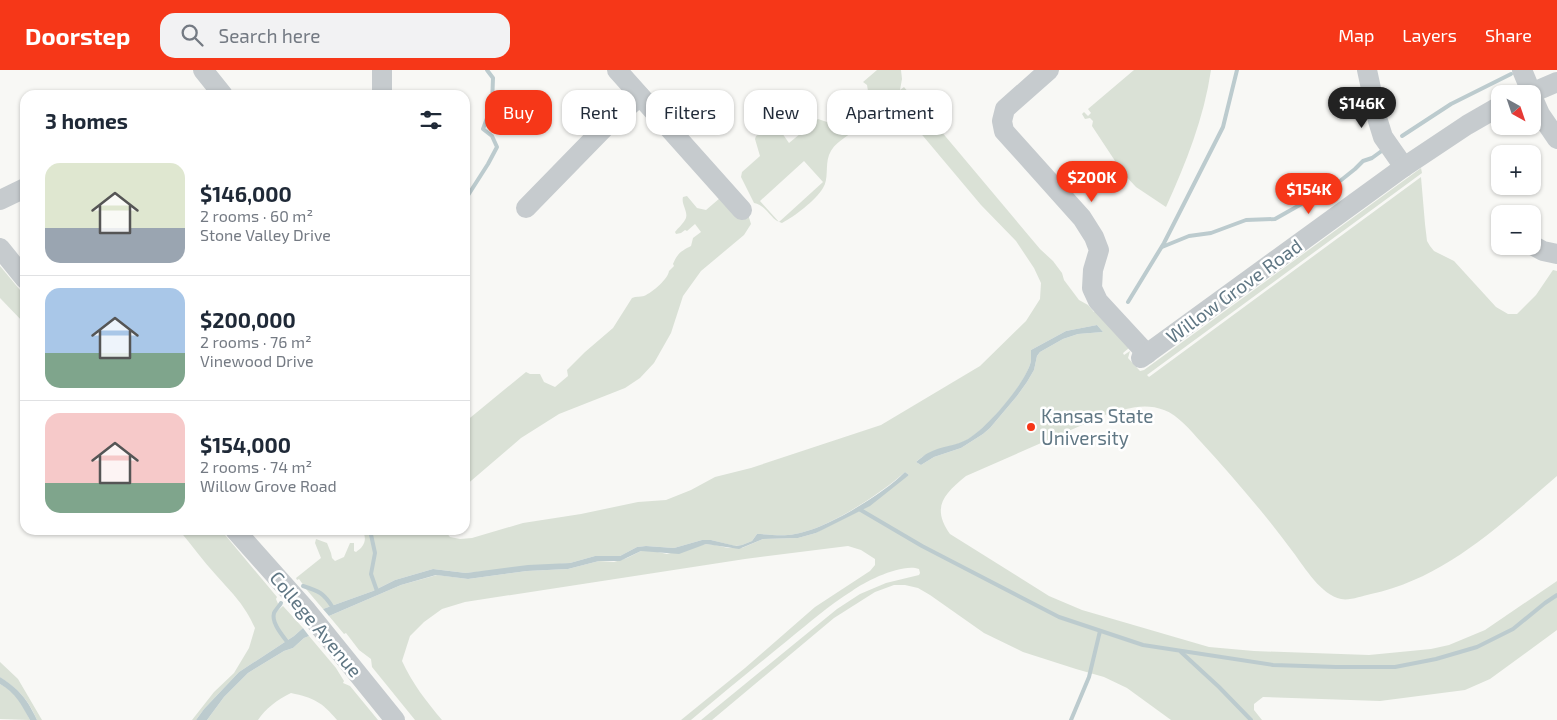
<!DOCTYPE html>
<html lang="en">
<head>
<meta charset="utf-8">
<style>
	:root { --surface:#fff; --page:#f2f2f3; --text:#1f2937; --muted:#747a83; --line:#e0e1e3; --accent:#f63718 }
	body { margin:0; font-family:"Exo 2",sans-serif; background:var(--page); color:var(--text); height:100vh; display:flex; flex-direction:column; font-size:19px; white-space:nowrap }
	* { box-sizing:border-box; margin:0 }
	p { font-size:16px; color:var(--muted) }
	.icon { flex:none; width:28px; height:28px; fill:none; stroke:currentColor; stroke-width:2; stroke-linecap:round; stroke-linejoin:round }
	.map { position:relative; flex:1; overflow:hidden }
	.details { position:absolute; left:20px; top:20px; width:450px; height:445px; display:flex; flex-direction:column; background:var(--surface); border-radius:15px; box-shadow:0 1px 4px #0004 }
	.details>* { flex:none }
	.hud { position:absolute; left:485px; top:20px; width:475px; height:45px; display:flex; gap:10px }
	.needle { width:32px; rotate:140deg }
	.buttons { position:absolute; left:1491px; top:15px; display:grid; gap:10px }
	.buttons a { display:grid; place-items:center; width:50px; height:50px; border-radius:10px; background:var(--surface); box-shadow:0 1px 4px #0004; font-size:25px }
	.price { position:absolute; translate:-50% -42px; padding:0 11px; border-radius:18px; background:var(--accent); color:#fff; font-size:16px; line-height:32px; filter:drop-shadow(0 1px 2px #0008) }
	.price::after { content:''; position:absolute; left:50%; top:30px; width:15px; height:11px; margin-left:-8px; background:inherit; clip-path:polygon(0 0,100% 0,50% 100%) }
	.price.on { background:#222; color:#fff }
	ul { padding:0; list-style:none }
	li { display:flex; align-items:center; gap:15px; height:125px; padding:0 25px }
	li+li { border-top:1px solid var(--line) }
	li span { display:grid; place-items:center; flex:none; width:140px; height:100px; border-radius:15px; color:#555 }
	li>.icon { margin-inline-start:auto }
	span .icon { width:60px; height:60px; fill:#fffc; stroke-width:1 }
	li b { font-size:21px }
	h2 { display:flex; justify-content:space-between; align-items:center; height:60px; padding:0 25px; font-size:21px }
	.tag { padding:0 18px; border-radius:15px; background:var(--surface); box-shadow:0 1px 4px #0004; font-size:18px; line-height:45px }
	.tag.on { background:var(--accent); color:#fff }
	header { display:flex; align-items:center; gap:30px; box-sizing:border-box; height:70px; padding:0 25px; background:var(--accent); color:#fff }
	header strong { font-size:24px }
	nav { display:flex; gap:28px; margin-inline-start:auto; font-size:18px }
	.search { width:350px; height:45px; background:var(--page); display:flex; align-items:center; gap:12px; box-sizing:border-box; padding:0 18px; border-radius:15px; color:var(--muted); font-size:19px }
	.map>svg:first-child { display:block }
	.green { fill:#dae1d6; fill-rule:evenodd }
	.water { fill:#bccbce }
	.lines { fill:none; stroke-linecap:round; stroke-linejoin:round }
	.stream { stroke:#bccbce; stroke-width:4 }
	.minor { stroke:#c6cbce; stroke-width:20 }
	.poi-dot { fill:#f63718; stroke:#fff; stroke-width:2 }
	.labels { text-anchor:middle; stroke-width:5; stroke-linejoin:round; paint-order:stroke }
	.street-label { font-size:19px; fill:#607784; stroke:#fff }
	.poi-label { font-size:19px; fill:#607784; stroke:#fff; text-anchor:start }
</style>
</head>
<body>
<header>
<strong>Doorstep</strong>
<div class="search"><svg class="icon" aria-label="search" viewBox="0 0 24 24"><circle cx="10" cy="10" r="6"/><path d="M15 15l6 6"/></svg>Search here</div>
<nav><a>Map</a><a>Layers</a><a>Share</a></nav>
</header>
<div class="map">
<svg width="1557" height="650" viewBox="0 0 1557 650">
	<rect width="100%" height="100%" fill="#f8f8f5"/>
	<g class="green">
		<path d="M877 0H901L902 9 900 20 904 17 1040 179 1053 191 1062 203 1064 210 1079 230 1088 235 1094 242 1098 239 1129 278 1123 283 1124 285 1130 281 1128 288 1140 301 1144 300 1421 98 1422 103 1147 305 1149 307 1421 107 1425 154 1427 171 1430 176 1434 181 1454 191 1496 237 1508 244H1517L1536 225 1553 200 1557 201V406C1501 454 1446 508 1371 524 1362 526 1349 531 1341 529 1321 525 1305 498 1293 482 1265 444 1233 407 1201 372 1191 361 1178 345 1164 340 1144 332 1125 339 1105 345L966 406C944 424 931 437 950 464L1049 526 1082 540 1209 577 1254 581 1369 585 1431 579 1449 575 1485 560 1557 511V560L1490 609 1465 620 1380 631 1263 627 1254 634V640L1262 650H1171L1127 618 1104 607 1076 599 1023 582 984 563 930 525 918 518 905 515H894L875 522 834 548 712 650H701L837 539 860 524 886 513 919 505 920 503 919 499C902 493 866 511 852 521 829 535 809 553 788 570 756 596 723 623 691 650H681L745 598 815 537 870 501 875 495V489L861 480 848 476 745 489 465 532 442 539 424 552 410 566 402 591C412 613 426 631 442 650H415L372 597 371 589 359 580 346 563 344 564 329 546 401 515 437 505 468 509 527 501 568 499 599 491 614 492 627 488 641 481H653L667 484 706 474 715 475 728 478H742L763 469 798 468 816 463 909 405 905 402C879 425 822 463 788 465 778 466 767 464 757 464L752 471 742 475 735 476 711 470H702L674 478 646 476 637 477 620 486H595L570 493 466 503 433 499 395 510 373 521 323 539 306 519 312 518 304 516 299 509 297 510 296 508 321 488 315 473 316 469 327 473 331 483 332 488 335 491 344 487 350 473H354V481L356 482C364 477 368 469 362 460H444L450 467 460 469 472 468 523 453 581 444 638 432 666 430 691 420 715 407 751 398 881 355 980 296 1026 251 1040 229 1041 213 1034 198 1016 171 981 135 918 60C907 49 888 34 871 45 866 49 862 55 857 59 847 67 834 72 829 85 825 96 829 109 823 118 815 131 795 146 782 153 770 150 768 136 754 133L741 107 742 102 760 86 755 69 756 66 765 61H773L782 63 789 73 818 49 830 53 868 21 867 15 863 12ZM804 91 823 112 779 152 760 131ZM1097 255 1103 262 1078 264 1063 269 1040 282 1037 286 1034 300 1027 312 1017 326 990 358 983 364 961 378 934 387 921 395 916 392C931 378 947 379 965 371 985 361 1026 314 1031 291 1031 288 1031 284 1031 280L1066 261Z"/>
		<path d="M1134 0H1211C1204 48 1186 93 1166 137L1136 117 1123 103 1092 56 1093 51 1090 48 1085 49 1082 44 1084 42 1088 46 1091 43 1088 39Z"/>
		<path d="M687 126 697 138 706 140 720 128 747 141 751 154 744 165 701 201 683 226 671 263 654 293 640 308 625 318 559 344 521 368 465 416V352L526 302 530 304H540L544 312 555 317 568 306 567 300 585 282 613 258 632 228C636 226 640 227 644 226 653 222 668 209 669 201L674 196 673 194C677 184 681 181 691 176L693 168 701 162 695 154 687 161 685 160 681 163 676 164 675 162C678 158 684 153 686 148 688 141 681 134 683 127Z"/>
		<path d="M0 196 25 226V254L0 228Z"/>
		<path d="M179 460H221L277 527 276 529 279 536 274 542 275 543 283 536 303 558 294 566 239 602 204 639 196 650H192L214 622 234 603 249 578 255 558C244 534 233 524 216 505 203 491 192 475 179 460Z"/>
		<path d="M309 566 336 598 344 611 343 613 350 616 378 650H337C322 632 314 628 291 623 278 629 265 639 258 650H207L224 627 248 603 284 581 293 578 304 568Z"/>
		<path d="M0 592 18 609 42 650H37C28 629 19 620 0 607Z"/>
		<path d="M0 614C15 621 23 635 30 650L0 649Z"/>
	</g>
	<g class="water">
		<path d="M1097 255 1103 262 1078 264 1063 269 1040 282 1037 286 1034 300 1027 312 1017 326 990 358 983 364 961 378 934 387 921 395 916 392C920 389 924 385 928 383 941 376 956 376 968 369 987 358 1026 313 1031 291 1031 288 1031 284 1031 280L1066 261Z"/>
		<path d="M905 402 909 405 870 436 816 463 798 468 763 469 739 479 706 474 679 484 641 481 620 491H599L568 499 527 501 468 509 436 505 401 515 329 546 323 539 373 521 395 510 433 499 466 503 528 495 570 493 595 486H620L637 477 646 476 674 478 702 470H711L736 476 742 475 752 471 757 464C767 464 778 466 788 465 821 463 882 425 905 402Z"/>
		<path d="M303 558 309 566 304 568 293 578 284 581 248 603 224 627 207 650H196L204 639 239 602 294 566Z"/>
		<path d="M0 607C19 619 28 630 37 650H30C21 634 16 623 0 614Z"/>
	</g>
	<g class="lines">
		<g class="stream">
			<path d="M1402 66 1451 34 1511 4"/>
			<path d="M465 130 488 94 497 77 492 66 483 59 492 35 493 8 487 0"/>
			<path d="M1162 177 1189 166 1211 163 1246 150 1275 149 1335 115 1355 99 1363 91 1372 88 1383 80"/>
			<path d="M1128 232 1164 173 1223 57 1237 0"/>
			<path d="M859 439 922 476 1059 547 1143 575 1273 595 1336 597H1395L1436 589 1477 577 1513 559 1545 533 1557 525"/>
			<path d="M370 460 375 483 371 504 377 521"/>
			<path d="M303 516C319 521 324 523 333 538"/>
			<path d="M281 533C279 537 275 540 274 543 271 553 283 566 288 573"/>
			<path d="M1181 582 1219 617 1251 650"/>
			<path d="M1071 650 1089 607 1100 561"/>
		</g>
		<g class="minor">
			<path d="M203 0 223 25"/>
			<path d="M617 0 742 140"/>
			<path d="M1049 0 1005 39 1002 51 1004 61 1082 148 1094 167 1099 180 1093 200 1092 218 1098 231 1147 284"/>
			<path d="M1367 0 1378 51 1383 67 1404 97"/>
			<path d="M1522 0 1532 24"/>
			<path d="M1529 24 1557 12"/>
			<path d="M382 25V0"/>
			<path d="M1532 26 1540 44 1557 69"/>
			<path d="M0 130 25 118"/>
			<path d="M526 138 606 56 640 26"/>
			<path d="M1532 175 1543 181 1557 184"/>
			<path d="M0 178 25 209"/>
			<path d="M1141 288 1404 97 1467 55 1500 36"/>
			<path d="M235 460 307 541 395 650"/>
		</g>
	</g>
	<circle class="poi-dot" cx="1031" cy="357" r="5"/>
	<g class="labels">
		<g class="street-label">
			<text transform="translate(1234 221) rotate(-36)" y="7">Willow Grove Road</text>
			<text transform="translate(316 554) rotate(50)" y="7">College Avenue</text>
		</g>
		<g class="poi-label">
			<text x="1041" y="353">Kansas State<tspan x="1041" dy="22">University</tspan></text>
		</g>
	</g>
</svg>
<div class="buttons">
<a><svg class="needle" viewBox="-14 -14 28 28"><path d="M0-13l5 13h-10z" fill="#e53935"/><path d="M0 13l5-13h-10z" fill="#747a83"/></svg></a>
<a>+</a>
<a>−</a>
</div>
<b class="price on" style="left:1362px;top:59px">$146K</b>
<b class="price" style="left:1092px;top:133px">$200K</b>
<b class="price" style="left:1309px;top:145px">$154K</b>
<div class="hud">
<a class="tag on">Buy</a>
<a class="tag">Rent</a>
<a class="tag">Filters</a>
<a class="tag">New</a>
<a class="tag">Apartment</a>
</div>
<section class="details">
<h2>3 homes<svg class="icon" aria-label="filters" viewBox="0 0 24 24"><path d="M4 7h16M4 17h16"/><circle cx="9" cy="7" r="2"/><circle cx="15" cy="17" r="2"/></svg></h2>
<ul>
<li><span style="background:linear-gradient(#dfe7d0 65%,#9aa5b1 0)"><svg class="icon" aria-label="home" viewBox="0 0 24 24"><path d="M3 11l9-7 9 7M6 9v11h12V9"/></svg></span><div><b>$146,000</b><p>2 rooms · 60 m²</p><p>Stone Valley Drive</p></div></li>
<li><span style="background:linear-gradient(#a9c7e8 65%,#7fa58c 0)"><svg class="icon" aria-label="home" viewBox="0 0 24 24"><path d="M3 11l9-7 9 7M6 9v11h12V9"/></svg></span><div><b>$200,000</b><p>2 rooms · 76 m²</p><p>Vinewood Drive</p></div></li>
<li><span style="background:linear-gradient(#f6c9c9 70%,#7fa58c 0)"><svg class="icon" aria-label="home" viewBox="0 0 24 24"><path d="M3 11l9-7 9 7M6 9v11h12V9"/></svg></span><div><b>$154,000</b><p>2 rooms · 74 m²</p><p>Willow Grove Road</p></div></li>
</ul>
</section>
</div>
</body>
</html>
